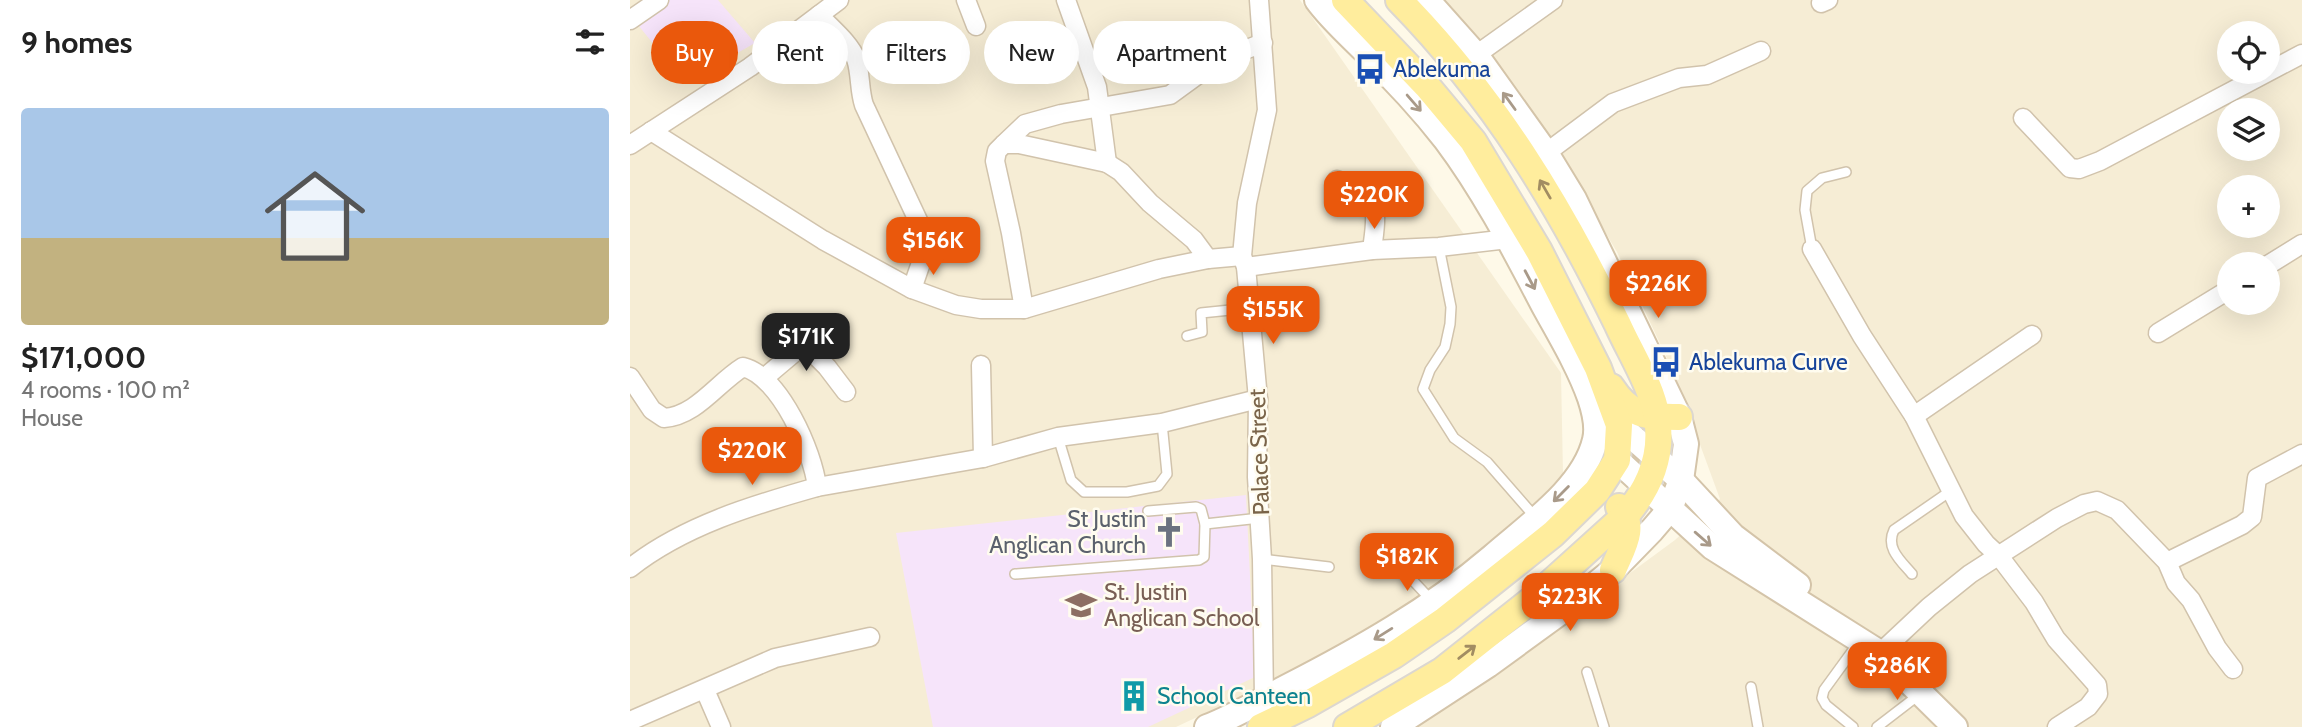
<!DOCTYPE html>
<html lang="en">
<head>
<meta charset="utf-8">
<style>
	:root { --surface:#fff; --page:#f2f2f2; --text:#222; --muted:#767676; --accent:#ea580c }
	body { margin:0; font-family:Cabin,sans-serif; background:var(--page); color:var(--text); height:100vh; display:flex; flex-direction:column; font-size:26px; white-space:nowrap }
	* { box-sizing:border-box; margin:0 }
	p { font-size:23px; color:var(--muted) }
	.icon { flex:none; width:38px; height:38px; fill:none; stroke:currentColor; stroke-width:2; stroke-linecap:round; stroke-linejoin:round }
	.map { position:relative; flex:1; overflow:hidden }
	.drawer { display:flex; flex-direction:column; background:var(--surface); width:630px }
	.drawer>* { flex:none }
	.hud { position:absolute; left:21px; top:21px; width:665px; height:63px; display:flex; gap:14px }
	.controls { position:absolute; left:1587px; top:21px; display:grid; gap:14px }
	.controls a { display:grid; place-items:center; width:63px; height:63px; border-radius:50%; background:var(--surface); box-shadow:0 7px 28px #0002; font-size:35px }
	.price { position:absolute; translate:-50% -60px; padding:0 16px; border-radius:14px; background:var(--accent); color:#fff; font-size:23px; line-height:46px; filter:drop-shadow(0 2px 4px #0008) }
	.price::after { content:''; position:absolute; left:50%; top:42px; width:21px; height:16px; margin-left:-10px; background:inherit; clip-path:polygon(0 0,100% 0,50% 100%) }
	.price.active { background:#222; color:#fff }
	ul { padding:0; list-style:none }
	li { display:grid; align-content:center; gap:14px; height:371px; padding:0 21px }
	li span { display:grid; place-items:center; height:217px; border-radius:7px; color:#555 }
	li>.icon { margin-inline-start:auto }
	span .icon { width:126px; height:126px; fill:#fffc; stroke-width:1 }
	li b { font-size:30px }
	h2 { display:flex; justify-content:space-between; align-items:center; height:84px; padding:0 21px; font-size:30px }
	.chip { padding:0 24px; border-radius:32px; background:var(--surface); box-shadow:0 7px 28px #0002; font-size:24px; line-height:63px }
	.chip.active { background:var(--accent); color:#fff }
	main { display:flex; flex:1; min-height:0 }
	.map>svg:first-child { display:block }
	.residential { fill:#f6edd5; fill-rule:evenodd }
	.education { fill:#f6e4fa }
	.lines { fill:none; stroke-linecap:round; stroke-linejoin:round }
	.lane-casing { stroke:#d1c3ac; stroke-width:12 }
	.street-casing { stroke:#d1c3ac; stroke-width:21 }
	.secondary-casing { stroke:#d4c4a9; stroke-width:28 }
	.primary-casing { stroke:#dcd7d0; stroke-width:30 }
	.lane { stroke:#fff; stroke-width:9 }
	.street { stroke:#fff; stroke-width:18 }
	.secondary { stroke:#fff; stroke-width:24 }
	.primary { stroke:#ffed9d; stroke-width:26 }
	.oneway { stroke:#a99a89 }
	.oneway2 { stroke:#a28d62 }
	.labels { text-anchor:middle; stroke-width:5; stroke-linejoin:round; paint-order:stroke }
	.transit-label { font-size:23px; fill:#164399; stroke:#fffcef; text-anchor:start }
	.street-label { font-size:23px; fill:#7a6449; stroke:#fffcef }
	.worship-label { font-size:23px; fill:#5b616d; stroke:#fffcef; text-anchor:end }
	.education-label { font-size:23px; fill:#785e54; stroke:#fffcef; text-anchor:start }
	.culture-label { font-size:23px; fill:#0d838f; stroke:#fffcef; text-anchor:start }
</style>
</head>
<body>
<main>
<section class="drawer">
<h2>9 homes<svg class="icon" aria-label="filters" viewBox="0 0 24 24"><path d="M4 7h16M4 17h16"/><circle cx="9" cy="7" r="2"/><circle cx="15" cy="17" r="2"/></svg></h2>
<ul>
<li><span style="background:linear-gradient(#a9c7e8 60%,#c2b280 0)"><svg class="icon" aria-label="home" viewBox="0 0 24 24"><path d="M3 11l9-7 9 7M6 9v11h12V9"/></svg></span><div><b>$171,000</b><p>4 rooms · 100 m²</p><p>House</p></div></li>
</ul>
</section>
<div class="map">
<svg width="1672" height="727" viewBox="0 0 1672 727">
	<rect width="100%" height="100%" fill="#fef9e8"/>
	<g class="residential">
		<path d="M0 0H670L931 373 933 474 932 545 546 727H0Z"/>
		<path d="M809 0H1672V727H772L935 621 1045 540 1090 499 1043 371 987 252 923 144ZM1600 33H1638V72H1600ZM1600 110H1638V149H1600ZM1600 187H1638V226H1600ZM1600 264H1638V303H1600Z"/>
	</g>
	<g class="education">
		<path d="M32 0H88L125 43 55 83 4 20Z"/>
		<path d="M616 495 625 677 518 727H303L266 533Z"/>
	</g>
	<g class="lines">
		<defs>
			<g id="lane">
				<path d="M809 247 821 307 820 324 815 347 800 370 793 389 824 438 857 462 905 517"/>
				<path d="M1182 249 1175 210 1177 191 1192 178 1216 172"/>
				<path d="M557 336 572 332 571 313 620 308"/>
				<path d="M428 437 441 480 454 492H497L528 486 537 474 532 423"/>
				<path d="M575 524 630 518"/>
				<path d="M759 555 802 601"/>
				<path d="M632 559 699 567"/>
				<path d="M385 574 569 560 574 557 575 524 571 509 566 507 518 511"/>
				<path d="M1282 574C1271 561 1255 548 1264 530L1322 490"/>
				<path d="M957 672 974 727"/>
				<path d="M1121 687 1128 727"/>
				<path d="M1223 727 1196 705 1192 698 1194 690 1229 642"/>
				<path d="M1247 727 1290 694"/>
			</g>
			<g id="street">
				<path d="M336 0 346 26"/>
				<path d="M436 0 467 87 477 163"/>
				<path d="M629 0 637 110 617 203 612 256 616 267 628 399 627 477 632 559 634 699"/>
				<path d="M1191 3 1198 0"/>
				<path d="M189 15C201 28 220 43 226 59 231 74 229 90 234 105L292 229 295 251 282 289"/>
				<path d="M0 20 29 0"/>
				<path d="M846 55 923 0"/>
				<path d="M1393 118 1440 168 1449 169 1470 161 1672 54"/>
				<path d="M21 131 193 240 282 289 326 305 351 309H394L529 269 578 259 612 256"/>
				<path d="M374 144 395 124 431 114 540 95 588 60 633 43"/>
				<path d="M0 145 120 67 209 0"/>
				<path d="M916 153 983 103 1049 78 1077 75 1131 51"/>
				<path d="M707 180C715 183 727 186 734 191 751 204 744 232 742 250"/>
				<path d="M1182 249 1232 336 1284 416 1334 516 1356 544 1369 556 1404 602 1426 639 1467 685 1468 694 1458 707 1427 727"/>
				<path d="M1638 265 1672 244"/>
				<path d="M616 267 742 250 809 247 878 239"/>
				<path d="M394 309 381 233 365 161 367 151 374 144H389L477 163 491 172 520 203 564 240 578 259"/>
				<path d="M1528 333 1600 289"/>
				<path d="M351 365 353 458"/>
				<path d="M0 377 22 410 34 418C66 416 87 383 113 367 150 376 183 452 187 487 123 505 53 526 0 568"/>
				<path d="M134 378 166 351 178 348 197 367 216 392"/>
				<path d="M1284 416 1402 335"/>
				<path d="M187 487 353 458 428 437 532 423 628 399"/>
				<path d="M1537 562 1612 525 1622 517 1627 478 1672 454"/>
				<path d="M1250 653 1299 607 1340 574 1427 518 1454 504 1467 501 1487 510 1537 562 1546 583 1561 600 1587 648 1603 669"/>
				<path d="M75 690 91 727"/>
				<path d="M0 721 145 658 240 637"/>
			</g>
			<g id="secondary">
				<path d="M989 425 1051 480 1103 536 1168 585"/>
				<path d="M987 460 1082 547 1250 653 1325 727"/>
				<path d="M577 727C605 716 630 701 657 687 729 650 800 610 862 557 897 526 954 488 965 440 968 428 964 410 960 398 949 367 931 337 915 308 885 251 855 192 816 140 791 108 763 78 734 50 718 34 700 18 687 0"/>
				<path d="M763 727 858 665 939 606 983 570 1022 530 1040 509 1051 480 1056 444 1049 417 944 199 916 153 846 55 797 0"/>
			</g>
			<g id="primary">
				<path d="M981 387C1000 416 1016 417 1049 417"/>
				<path d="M983 570C992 548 1007 527 989 507"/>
				<path d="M631 727 678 704 764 655 815 620 923 534 967 491 987 460 989 425 968 368 909 251 843 141 797 86 715 0"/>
				<path d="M717 727 812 671 903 599 996 515C1020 487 1033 455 1027 418 1022 386 1001 354 988 325 929 204 864 97 769 0"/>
			</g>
		</defs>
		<use href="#lane" class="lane-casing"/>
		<use href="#street" class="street-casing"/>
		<use href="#secondary" class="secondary-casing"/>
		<use href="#primary" class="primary-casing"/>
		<use href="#lane" class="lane"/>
		<use href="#street" class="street"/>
		<use href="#secondary" class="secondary"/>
		<use href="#primary" class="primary"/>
	</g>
	<defs><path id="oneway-shaft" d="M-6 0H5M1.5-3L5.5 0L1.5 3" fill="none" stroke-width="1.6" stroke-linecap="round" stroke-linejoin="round" transform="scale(1.75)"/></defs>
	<g class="oneway">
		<use href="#oneway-shaft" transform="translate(879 101) rotate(-126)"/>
		<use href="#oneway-shaft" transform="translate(784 103) rotate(49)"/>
		<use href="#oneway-shaft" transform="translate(900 280) rotate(62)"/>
		<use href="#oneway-shaft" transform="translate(931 494) rotate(135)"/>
		<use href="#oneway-shaft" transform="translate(1073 539) rotate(41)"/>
		<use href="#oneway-shaft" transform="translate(753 634) rotate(148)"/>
	</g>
	<g class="oneway2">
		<use href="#oneway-shaft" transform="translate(915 189) rotate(-120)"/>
		<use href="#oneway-shaft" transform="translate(837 652) rotate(-38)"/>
	</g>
	<defs>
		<symbol id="bus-bare" viewBox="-9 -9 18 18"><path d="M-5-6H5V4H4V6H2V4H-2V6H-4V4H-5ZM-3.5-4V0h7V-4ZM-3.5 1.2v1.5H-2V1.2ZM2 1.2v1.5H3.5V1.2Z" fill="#1a4fb4" stroke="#fffcef" stroke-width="2.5" paint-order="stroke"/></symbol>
		<symbol id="church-bare" viewBox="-9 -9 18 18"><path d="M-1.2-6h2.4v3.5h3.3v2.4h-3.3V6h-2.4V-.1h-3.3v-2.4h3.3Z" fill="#6b7280" stroke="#fffcef" stroke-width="2.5" paint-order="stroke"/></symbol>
		<symbol id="school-bare" viewBox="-9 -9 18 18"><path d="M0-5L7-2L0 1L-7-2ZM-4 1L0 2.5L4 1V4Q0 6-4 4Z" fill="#8d6e63" stroke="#fffcef" stroke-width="2.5" paint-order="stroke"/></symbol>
		<symbol id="building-bare" viewBox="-9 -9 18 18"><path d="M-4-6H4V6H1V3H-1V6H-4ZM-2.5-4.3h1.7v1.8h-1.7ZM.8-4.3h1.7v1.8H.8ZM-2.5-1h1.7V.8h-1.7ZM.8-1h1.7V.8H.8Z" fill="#0f9aa8" stroke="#fffcef" stroke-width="2.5" paint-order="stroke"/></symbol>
	</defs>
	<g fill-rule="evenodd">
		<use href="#bus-bare" x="718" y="47" width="44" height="44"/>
		<use href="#bus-bare" x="1014" y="340" width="44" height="44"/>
		<use href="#church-bare" x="517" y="510" width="44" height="44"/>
		<use href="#school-bare" x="429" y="583" width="44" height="44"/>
		<use href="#building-bare" x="482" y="674" width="44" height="44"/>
	</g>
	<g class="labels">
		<g class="transit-label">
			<text x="763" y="77">Ablekuma</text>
			<text x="1059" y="370">Ablekuma Curve</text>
		</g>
		<g class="street-label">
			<text transform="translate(629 452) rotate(-92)" y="8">Palace Street</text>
		</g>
		<g class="worship-label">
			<text x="516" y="527">St Justin<tspan x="516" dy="26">Anglican Church</tspan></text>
		</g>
		<g class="education-label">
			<text x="474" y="600">St. Justin<tspan x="474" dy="26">Anglican School</tspan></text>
		</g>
		<g class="culture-label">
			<text x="527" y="704">School Canteen</text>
		</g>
	</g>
</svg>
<div class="controls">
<a><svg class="icon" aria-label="locate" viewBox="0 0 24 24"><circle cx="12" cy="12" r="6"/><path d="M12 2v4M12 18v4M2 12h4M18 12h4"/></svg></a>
<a><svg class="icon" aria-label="layers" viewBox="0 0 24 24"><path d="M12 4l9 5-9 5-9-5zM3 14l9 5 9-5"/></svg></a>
<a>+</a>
<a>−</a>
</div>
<b class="price" style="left:744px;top:231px">$220K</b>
<b class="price" style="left:303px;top:277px">$156K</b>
<b class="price" style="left:1028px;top:320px">$226K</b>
<b class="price" style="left:643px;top:346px">$155K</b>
<b class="price active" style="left:176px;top:373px">$171K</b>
<b class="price" style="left:122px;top:487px">$220K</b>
<b class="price" style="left:777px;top:593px">$182K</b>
<b class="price" style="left:940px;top:633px">$223K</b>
<b class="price" style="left:1267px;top:702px">$286K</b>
<div class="hud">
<a class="chip active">Buy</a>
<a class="chip">Rent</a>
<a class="chip">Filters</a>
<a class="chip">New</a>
<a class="chip">Apartment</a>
</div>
</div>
</main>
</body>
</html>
